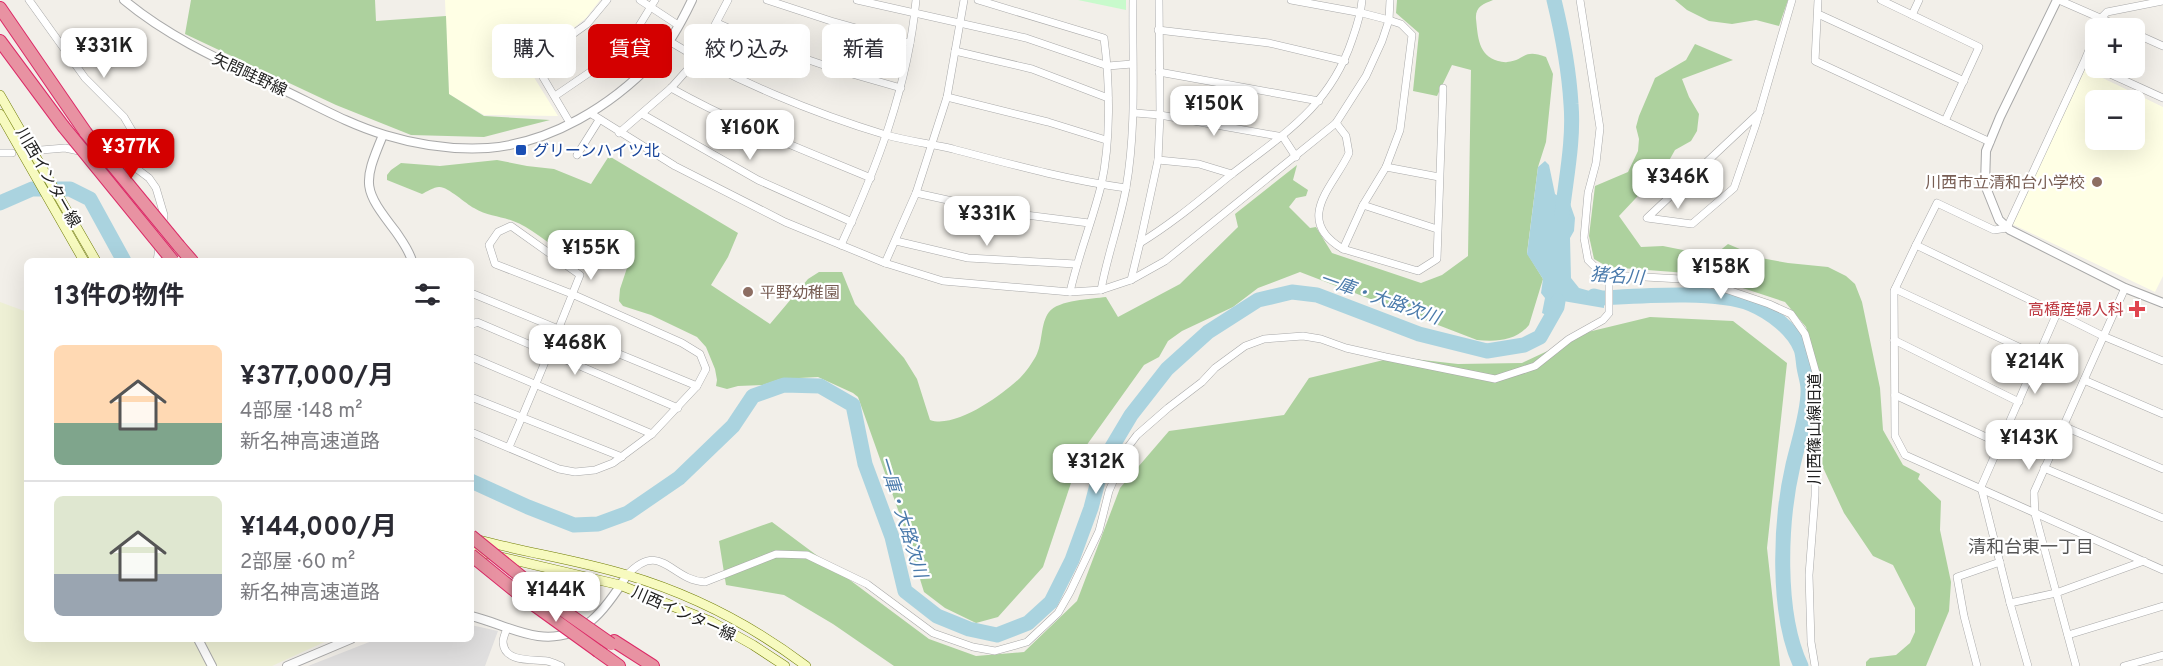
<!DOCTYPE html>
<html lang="ja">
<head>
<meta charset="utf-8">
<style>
	:root { --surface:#fff; --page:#f2f2f3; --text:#2b2b33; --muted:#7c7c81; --line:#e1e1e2; --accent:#d40000 }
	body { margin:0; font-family:Overpass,"Noto Sans JP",sans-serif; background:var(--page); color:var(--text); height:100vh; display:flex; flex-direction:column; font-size:22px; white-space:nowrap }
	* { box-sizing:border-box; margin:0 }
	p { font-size:20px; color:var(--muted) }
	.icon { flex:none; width:33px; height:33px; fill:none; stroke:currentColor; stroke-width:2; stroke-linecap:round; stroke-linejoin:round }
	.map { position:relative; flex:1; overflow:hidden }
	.drawer { position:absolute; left:24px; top:258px; width:450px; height:384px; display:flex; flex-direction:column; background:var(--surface); border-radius:9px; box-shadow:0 6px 24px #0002 }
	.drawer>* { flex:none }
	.hud { position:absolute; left:492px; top:24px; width:570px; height:54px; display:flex; gap:12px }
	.buttons { position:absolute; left:2085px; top:18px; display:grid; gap:12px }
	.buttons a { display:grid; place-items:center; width:60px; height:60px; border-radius:9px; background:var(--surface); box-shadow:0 6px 24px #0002; font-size:30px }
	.price { position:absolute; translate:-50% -51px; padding:0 14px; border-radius:12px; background:#fff; color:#222; font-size:20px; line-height:39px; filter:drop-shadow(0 2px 3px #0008) }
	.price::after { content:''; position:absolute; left:50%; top:36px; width:18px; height:14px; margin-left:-9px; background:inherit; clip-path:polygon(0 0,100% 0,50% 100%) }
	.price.on { background:var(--accent); color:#fff }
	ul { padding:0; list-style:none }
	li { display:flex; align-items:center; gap:18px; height:150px; padding:0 30px }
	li+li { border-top:2px solid var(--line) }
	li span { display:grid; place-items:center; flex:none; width:168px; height:120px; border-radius:9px; color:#555 }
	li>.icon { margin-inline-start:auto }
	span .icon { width:72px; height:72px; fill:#fffc; stroke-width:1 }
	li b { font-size:26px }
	h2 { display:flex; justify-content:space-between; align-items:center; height:72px; padding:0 30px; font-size:26px }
	.chip { padding:0 21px; border-radius:9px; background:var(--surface); box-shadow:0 6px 24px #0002; font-size:21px; line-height:54px }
	.chip.on { background:var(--accent); color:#fff }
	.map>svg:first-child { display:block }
	.residential { fill:#e0dfdf }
	.education { fill:#ffffe5; fill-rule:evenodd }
	.farmland { fill:#eef0d5 }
	.forest { fill:#add19e }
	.park { fill:#c8facc }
	.water { fill:#aad3df }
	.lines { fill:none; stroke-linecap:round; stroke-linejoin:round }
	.river { stroke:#aad3df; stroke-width:15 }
	.minor-casing { stroke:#a9a9a9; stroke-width:8 }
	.tertiary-casing { stroke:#a9a9a9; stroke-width:10 }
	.secondary-casing { stroke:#707d05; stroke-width:10 }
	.motorway-casing { stroke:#dc2a67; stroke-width:14 }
	.minor { stroke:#fff; stroke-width:7 }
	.tertiary { stroke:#fff; stroke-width:8 }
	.secondary { stroke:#f7fabf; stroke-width:9 }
	.motorway { stroke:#e892a2; stroke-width:12 }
	.motorway-bridge-casing { stroke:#dc2a67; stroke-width:14; stroke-linecap:butt }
	.motorway-bridge { stroke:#e892a2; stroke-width:12 }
	.transit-dot { fill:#1a4fb4; stroke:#fff; stroke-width:2 }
	.education-dot { fill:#8d6e63; stroke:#fff; stroke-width:2 }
	.health-dot { fill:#e0444e; stroke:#fff; stroke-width:2 }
	.labels { text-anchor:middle; stroke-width:4.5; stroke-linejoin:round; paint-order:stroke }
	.street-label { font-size:16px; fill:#222; stroke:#fff }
	.transit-label { font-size:16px; fill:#164399; stroke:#fff; text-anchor:start }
	.education-label { font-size:16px; fill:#785e54; stroke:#fff; text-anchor:end }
	.health-label { font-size:16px; fill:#be3a42; stroke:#fff; text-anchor:end }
	.water-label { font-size:18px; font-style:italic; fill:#4a7aab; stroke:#fff }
	.neighbourhood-label { font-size:18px; fill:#555; stroke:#fff }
</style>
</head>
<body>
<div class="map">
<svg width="2163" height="666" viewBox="0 0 2163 666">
	<rect width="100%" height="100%" fill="#f2efe9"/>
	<path class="residential" d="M471 625 498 631 485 666H308L377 639H471Z"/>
	<g class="education">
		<path d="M445 0H600L586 18 561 38 522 58 558 116 484 115 449 94Z"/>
		<path d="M2084 69 2163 107V276L2155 292 2012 224ZM2096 100H2134V140H2096Z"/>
	</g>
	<path class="farmland" d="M0 302 27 312V639H331L272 666H0Z"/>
	<g class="forest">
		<path d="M191 0H375L376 21 446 16 449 94 484 116 550 120 484 137 411 135 336 105 185 34Z"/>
		<path d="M1397 0H1493C1483 4 1475 7 1476 19 1478 37 1478 55 1498 61 1500 61 1505 63 1507 62 1526 60 1523 48 1546 57L1553 74 1546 142 1538 167 1527 253 1543 279 1529 325C1516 341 1496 342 1477 340L1300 272 1258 288 1233 307 1182 331 1168 341 1159 357 1144 365 1081 453 1043 567 998 617 976 623 945 608 924 592 902 521 858 397 853 393 818 377 780 379 763 385 738 386 727 389 716 386 717 380 715 369 706 347 697 337 651 315 623 306 619 301 620 289 631 256 628 250 623 248 601 269C574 269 539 230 513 221 500 216 487 216 474 208 466 204 447 186 439 187 434 187 426 192 422 194L387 180V175L391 170 401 163 440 166 497 160 527 166 554 169 591 184 609 156 738 233 728 257 711 285 770 324 808 279 819 272H842L855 304 904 358 917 379 930 420C956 429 1002 395 1020 378 1026 372 1032 363 1036 356 1043 343 1040 324 1049 312 1058 300 1092 299 1106 297L1118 317 1180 284 1238 227 1235 214 1297 165 1293 180 1308 190 1306 196 1296 198 1289 207 1310 228 1316 227 1332 253 1421 283 1442 275 1468 256 1471 70 1452 65 1437 96 1413 91 1419 33 1396 13Z"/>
		<path d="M1675 0H1788L1779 26 1756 20 1732 24 1709 21 1687 10Z"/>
		<path d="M1695 44 1733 60 1682 79 1689 97 1699 114 1697 131 1691 141 1675 150 1666 166 1619 216 1641 247 1663 246 1713 256 1728 244 1761 258 1788 263 1828 267 1846 276 1855 284 1862 302 1880 388 1883 430 1903 465 1920 474 1918 479 1941 501 1940 530 1951 582 1949 611 1926 666H1866V662L1870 658 1896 655 1910 643 1915 632V608L1893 565 1873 556 1844 513 1820 461 1819 371 1806 327 1785 302 1700 274 1608 267 1594 259 1589 236 1595 186 1628 172 1638 151 1639 139 1636 127 1639 116 1653 83 1655 78 1686 60Z"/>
		<path d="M1650 317 1733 321 1787 363 1767 548 1780 666H894L833 624 784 595 726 585 719 541 772 522 929 639 976 656 1024 652 1077 601 1120 488 1169 431 1284 415 1309 378 1396 357 1458 364 1522 363 1588 332Z"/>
	</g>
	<path class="park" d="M1078 0H1126V10Z"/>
	<path class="water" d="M1545 161 1549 165 1555 194 1558 196 1567 195 1575 218 1574 231 1570 238 1571 278 1579 288 1604 295V308L1563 301 1559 318 1557 320 1542 313 1545 298 1541 293 1543 279 1527 254 1538 167Z"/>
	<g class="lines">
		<g class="river">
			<path d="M1554 0C1562 33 1569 70 1571 104 1574 140 1566 178 1562 214"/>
			<path d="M0 203 32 189H70L90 199 124 261"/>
			<path d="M1594 296 1602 298C1640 296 1717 290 1751 304 1770 312 1793 329 1801 349 1803 354 1803 361 1804 367 1805 374 1808 382 1808 389 1809 410 1798 443 1793 465 1780 521 1776 613 1801 666"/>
			<path d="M471 481 528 507 574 525 598 524 628 513 679 478 733 426 753 396 784 385 820 386 853 405 865 464 892 537 905 591 937 616 969 629 997 635 1028 623 1051 602 1072 560 1091 508 1103 462 1131 415 1167 369 1208 332 1258 300 1292 292 1317 295 1419 334 1487 351 1524 345 1540 337 1557 307 1558 301"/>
		</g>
		<defs>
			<g id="minor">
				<path d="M29 0 85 78 124 117 137 139 139 151 137 169"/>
				<path d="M640 0 678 25"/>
				<path d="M767 0 831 21 910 43"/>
				<path d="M857 0 1026 38 1108 66 1132 64"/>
				<path d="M978 0 1104 38C1110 83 1111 142 1101 186 1092 222 1078 256 1070 292"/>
				<path d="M1291 0 1362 13 1389 20 1401 24 1412 35 1400 130 1386 167 1363 205 1343 249"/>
				<path d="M1580 0 1600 128 1596 163 1588 193 1584 238 1588 260 1598 270 1609 275 1699 280 1769 304 1791 314 1805 334 1816 373 1815 496 1809 575 1811 642 1815 666"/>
				<path d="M1818 0 1815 61 1990 142"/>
				<path d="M1881 0 1979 47 1945 121"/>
				<path d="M2059 0 2123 28"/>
				<path d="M1818 14 1964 81"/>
				<path d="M1912 15 1919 0"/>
				<path d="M717 23 768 46 838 70 901 88"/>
				<path d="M2097 28 2101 18 2107 12 2163 1"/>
				<path d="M1158 30 1269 43 1345 61"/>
				<path d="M2134 33 2163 46"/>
				<path d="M669 41C732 80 816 114 886 135 908 141 931 144 953 149 1010 164 1067 180 1126 188"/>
				<path d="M955 51 1032 69 1108 98"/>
				<path d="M2097 68 2163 98"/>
				<path d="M1159 72 1319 101"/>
				<path d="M671 88C735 124 804 150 871 178"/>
				<path d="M555 96 615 55 639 26 655 0"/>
				<path d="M947 97 1048 122 1106 140"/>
				<path d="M1760 112 1647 218 1692 224 1734 188 1756 124 1792 0"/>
				<path d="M590 113 675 166 785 222 885 263 943 281 1070 292 1101 290 1131 280 1165 261 1336 123 1366 76 1382 41 1389 20 1390 0"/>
				<path d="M1135 113 1160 115 1283 137 1296 157"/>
				<path d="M642 114 758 180 852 222"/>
				<path d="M570 123 534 62 587 24 607 0"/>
				<path d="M1336 123 1346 136 1349 153C1335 185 1292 219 1343 249L1418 271 1437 259 1443 88"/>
				<path d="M619 133 671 88 697 59 728 0"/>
				<path d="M41 150 65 148 93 154 137 169 149 178 156 188 164 215 157 261"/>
				<path d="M0 153H12"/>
				<path d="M577 155 599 120"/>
				<path d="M1158 160 1199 164 1232 174"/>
				<path d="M1386 167 1439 177"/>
				<path d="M916 193 1002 212 1089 223"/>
				<path d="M1363 205 1437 229"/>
				<path d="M896 241 968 258 1076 264"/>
				<path d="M1140 243 1158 160 1160 115 1159 0"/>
				<path d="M841 245C877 167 908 87 916 0"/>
				<path d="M1916 245 1894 291 1895 436 1905 455 2163 570"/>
				<path d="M885 263 916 193 947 97 964 0"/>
				<path d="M1131 280 1140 243C1173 223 1202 198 1232 174 1284 134 1330 106 1352 40 1357 26 1361 14 1362 0"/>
				<path d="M1895 289 2038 356"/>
				<path d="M1101 290C1107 256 1120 222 1126 188 1137 125 1132 63 1133 0"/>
				<path d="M471 293 697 386 652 434"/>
				<path d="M2057 313 2103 336 2163 361"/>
				<path d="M471 325 477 322 678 408"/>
				<path d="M1894 340 2019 402"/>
				<path d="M471 357 652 434 613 463 595 470 575 472 559 469 471 432"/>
				<path d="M2084 380 2163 414"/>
				<path d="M1895 395 2001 444"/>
				<path d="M471 397 622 457"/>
				<path d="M2063 426 2163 469"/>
				<path d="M509 447C534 390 557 333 580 275L511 226 498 232 489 245 495 264 572 294 682 343 700 354 706 369 697 386"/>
				<path d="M2044 468 2163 518"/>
				<path d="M627 575C661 539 670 580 705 582L776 554 807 555 867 584 933 633 973 647 995 651 1027 642 1058 613 1070 592 1099 531 1109 491 1128 447 1137 435 1168 408 1202 382 1215 368 1245 346 1264 339 1303 336 1321 339 1346 348 1386 357 1495 379 1535 366 1569 339 1603 320 1609 313V275"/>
				<path d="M2010 603 2056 593 2144 561"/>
				<path d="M507 628C506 632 503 637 503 642 504 663 533 659 547 661 552 662 556 664 561 666"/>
				<path d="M2068 635 2163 606"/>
				<path d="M1977 666 1964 616 1957 577 2000 562"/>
				<path d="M2028 666 2010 603 1981 487 2057 313 1916 245 1937 203 1994 230 2007 228 2084 62 2096 33"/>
				<path d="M2076 666 2035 514 2034 492 2125 288"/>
				<path d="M2124 666 2163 655"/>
			</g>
			<g id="tertiary">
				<path d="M124 0C168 37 222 61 273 85 310 102 347 124 385 135 418 145 454 150 488 148 551 143 611 106 654 61 670 44 682 21 692 0"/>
				<path d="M2057 0 2000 117 1986 151 1985 185 1999 220 2010 230 2125 288 2163 303"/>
				<path d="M383 135C362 185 363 189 396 232 402 241 409 250 412 261"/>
				<path d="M471 616C493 621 515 633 538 636 583 642 606 609 627 575"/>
				<path d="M198 639 212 666"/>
				<path d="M287 666 351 639"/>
			</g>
			<g id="secondary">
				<path d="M0 95 96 261"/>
				<path d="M0 114 84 261"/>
				<path d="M479 540C528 553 578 560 627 575 691 594 753 626 806 666"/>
				<path d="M471 550 620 585 712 622 753 645 785 666"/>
			</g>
			<g id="motorway">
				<path d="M0 8 86 133"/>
				<path d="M0 41 63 126"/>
				<path d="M179 246 192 261"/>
				<path d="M614 641 653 666"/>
				<path d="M598 651 619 666"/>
			</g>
		</defs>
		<use href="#minor" class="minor-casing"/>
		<use href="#tertiary" class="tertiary-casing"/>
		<use href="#secondary" class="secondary-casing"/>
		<use href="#motorway" class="motorway-casing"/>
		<use href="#minor" class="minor"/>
		<use href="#tertiary" class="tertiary"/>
		<use href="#secondary" class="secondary"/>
		<use href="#motorway" class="motorway"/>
		<defs>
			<g id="motorway-bridge">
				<path d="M63 126 173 261"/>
				<path d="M86 133 179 246"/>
				<path d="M471 536 561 609 611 644"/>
				<path d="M471 555 519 594 598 651"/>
			</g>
		</defs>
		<use href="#motorway-bridge" class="motorway-bridge-casing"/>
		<use href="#motorway-bridge" class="motorway-bridge"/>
	</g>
	<rect class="transit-dot" x="515" y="144" width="12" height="12" rx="3"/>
	<g class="education-dot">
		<circle cx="2097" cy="182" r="6"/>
		<circle cx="748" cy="292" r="6"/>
	</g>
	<path class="health-dot" d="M2134 300h6v6h6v6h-6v6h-6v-6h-6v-6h6z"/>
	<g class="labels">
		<g class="street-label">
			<text transform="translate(250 74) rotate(25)" y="6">矢問畦野線</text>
			<text transform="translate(49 177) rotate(60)" y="6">川西インター線</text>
			<text transform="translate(1814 429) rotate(-90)" y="6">川西篠山線旧道</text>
			<text transform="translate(684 613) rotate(24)" y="6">川西インター線</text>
		</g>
		<g class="transit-label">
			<text x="533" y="156">グリーンハイツ北</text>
		</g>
		<g class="education-label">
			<text x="2085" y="188">川西市立清和台小学校</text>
			<text x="760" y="298" text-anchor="start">平野幼稚園</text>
		</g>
		<g class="health-label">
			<text x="2124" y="315">高橋産婦人科</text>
		</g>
		<g class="water-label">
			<text transform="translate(1617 276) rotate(4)" y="6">猪名川</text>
			<text transform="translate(1380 298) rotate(19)" y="6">一庫・大路次川</text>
			<text transform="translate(903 517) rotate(73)" y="6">一庫・大路次川</text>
		</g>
		<g class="neighbourhood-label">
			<text x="2031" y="553">清和台東一丁目</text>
		</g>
	</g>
</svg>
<div class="buttons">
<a>+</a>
<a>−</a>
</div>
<b class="price" style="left:104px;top:79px">¥331K</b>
<b class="price" style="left:1214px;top:137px">¥150K</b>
<b class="price" style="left:750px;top:161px">¥160K</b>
<b class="price on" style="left:131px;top:180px">¥377K</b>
<b class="price" style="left:1678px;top:210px">¥346K</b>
<b class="price" style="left:987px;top:247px">¥331K</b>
<b class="price" style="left:591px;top:281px">¥155K</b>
<b class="price" style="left:1721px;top:300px">¥158K</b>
<b class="price" style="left:575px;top:376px">¥468K</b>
<b class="price" style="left:2035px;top:395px">¥214K</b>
<b class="price" style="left:2029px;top:471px">¥143K</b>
<b class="price" style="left:1096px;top:495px">¥312K</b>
<b class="price" style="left:556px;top:623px">¥144K</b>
<div class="hud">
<a class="chip">購入</a>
<a class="chip on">賃貸</a>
<a class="chip">絞り込み</a>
<a class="chip">新着</a>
</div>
<section class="drawer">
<h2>13件の物件<svg class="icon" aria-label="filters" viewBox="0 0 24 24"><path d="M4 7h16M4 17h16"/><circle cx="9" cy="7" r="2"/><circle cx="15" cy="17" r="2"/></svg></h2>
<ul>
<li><span style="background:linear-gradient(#ffd9b3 65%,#7fa58c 0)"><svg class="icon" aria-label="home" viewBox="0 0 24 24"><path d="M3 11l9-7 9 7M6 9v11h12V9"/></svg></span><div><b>¥377,000/月</b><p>4部屋 · 148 m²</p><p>新名神高速道路</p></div></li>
<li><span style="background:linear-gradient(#dfe7d0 65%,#9aa5b1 0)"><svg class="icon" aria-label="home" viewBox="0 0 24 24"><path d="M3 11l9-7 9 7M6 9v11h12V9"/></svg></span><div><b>¥144,000/月</b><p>2部屋 · 60 m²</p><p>新名神高速道路</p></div></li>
</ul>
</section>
</div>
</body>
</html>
